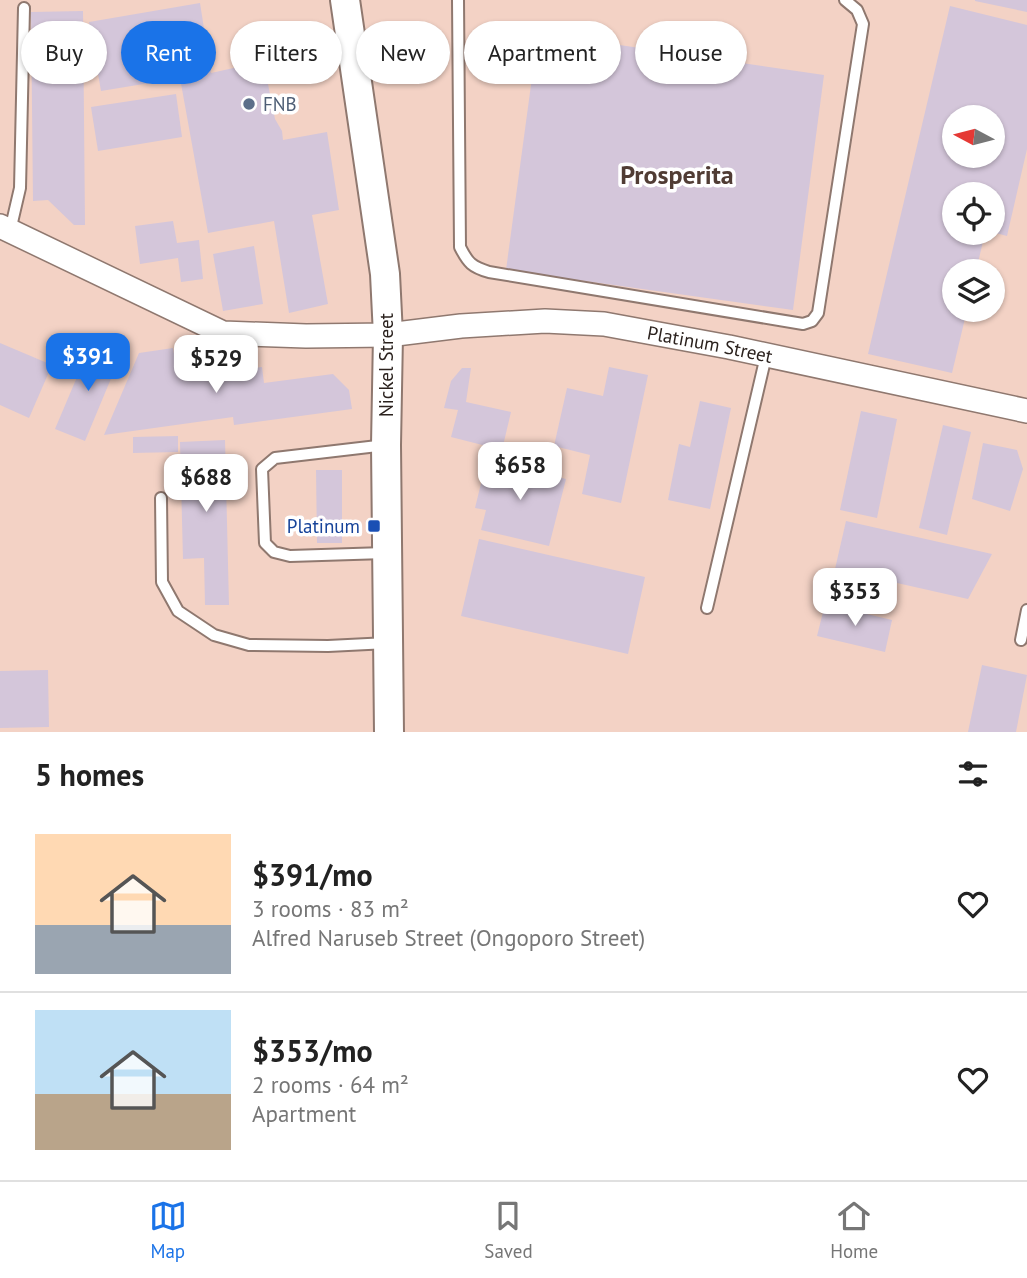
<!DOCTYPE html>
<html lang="en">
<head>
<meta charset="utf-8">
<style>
	:root { --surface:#fff; --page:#f6f6f6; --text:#222; --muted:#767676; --line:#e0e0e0; --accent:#1a73e8 }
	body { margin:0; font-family:"PT Sans",sans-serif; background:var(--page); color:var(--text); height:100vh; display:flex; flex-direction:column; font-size:26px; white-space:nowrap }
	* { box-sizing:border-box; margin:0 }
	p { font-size:23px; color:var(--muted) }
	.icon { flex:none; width:38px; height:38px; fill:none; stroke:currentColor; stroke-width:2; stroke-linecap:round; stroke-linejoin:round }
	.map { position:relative; height:732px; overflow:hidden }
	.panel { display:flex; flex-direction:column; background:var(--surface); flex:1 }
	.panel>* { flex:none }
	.hud { position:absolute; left:21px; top:21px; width:985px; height:63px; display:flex; gap:14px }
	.needle { width:46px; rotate:277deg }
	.buttons { position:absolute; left:942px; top:105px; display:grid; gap:14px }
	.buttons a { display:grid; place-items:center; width:63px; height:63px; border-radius:50%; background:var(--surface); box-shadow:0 2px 5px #0004; font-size:35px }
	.price { position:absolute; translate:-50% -60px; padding:0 16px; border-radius:14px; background:#fff; color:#222; font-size:23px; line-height:46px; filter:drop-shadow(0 2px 4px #0008) }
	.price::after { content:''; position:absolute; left:50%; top:42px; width:21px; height:16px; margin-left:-10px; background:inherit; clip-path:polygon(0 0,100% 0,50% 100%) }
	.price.active { background:var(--accent); color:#fff }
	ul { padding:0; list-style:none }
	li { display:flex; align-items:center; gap:21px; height:175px; padding:0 35px }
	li+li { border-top:2px solid var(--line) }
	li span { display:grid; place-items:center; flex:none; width:196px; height:140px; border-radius:0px; color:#555 }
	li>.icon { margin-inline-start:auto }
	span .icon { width:84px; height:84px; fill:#fffc; stroke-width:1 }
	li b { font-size:30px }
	h2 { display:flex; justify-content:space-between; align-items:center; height:84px; padding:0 35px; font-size:30px }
	.chip { padding:0 24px; border-radius:32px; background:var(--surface); box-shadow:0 2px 5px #0004; font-size:24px; line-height:63px }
	.chip.active { background:var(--accent); color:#fff }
	.tabs { display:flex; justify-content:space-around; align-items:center; height:98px; border-top:2px solid var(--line); background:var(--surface); font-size:19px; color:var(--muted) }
	.tabs a { display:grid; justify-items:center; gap:4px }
	.tabs .active { color:var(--accent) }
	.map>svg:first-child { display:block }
	.built { fill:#f3d2c5; fill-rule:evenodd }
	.building { fill:#d4c6da; fill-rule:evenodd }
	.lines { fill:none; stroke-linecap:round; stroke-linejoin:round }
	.service-casing { stroke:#8f786f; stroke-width:14 }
	.minor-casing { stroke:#8f786f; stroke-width:26 }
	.tertiary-casing { stroke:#8f786f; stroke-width:32 }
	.service { stroke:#fff; stroke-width:10 }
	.minor { stroke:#fff; stroke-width:23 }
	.tertiary { stroke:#fff; stroke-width:28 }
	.service-dot { fill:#5c6f8a; stroke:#fff; stroke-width:2.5 }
	.transit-dot { fill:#1a4fb4; stroke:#fff; stroke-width:2.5 }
	.labels { text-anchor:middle; stroke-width:7; stroke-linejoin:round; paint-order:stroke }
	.service-label { font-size:19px; fill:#4e5e75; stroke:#fff; text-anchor:start }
	.street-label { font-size:19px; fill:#2b221e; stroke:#fff }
	.transit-label { font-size:19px; fill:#164399; stroke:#fff; text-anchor:end }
	.district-label { font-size:26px; font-weight:bold; fill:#503c34; stroke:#fff }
</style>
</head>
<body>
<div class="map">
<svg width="1027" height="732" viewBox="0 0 1027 732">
	<rect width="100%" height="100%" fill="#fbe1d6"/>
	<path class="built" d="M0 0H1027V732H0ZM954 117H992V156H954ZM954 194H992V233H954ZM954 271H992V310H954Z"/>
	<g class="building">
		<path d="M975 0H1027V12L975 1Z"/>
		<path d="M200 3 211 73 269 60 270 68 267 79 275 119 282 131 283 140 327 132 339 210 312 215 328 304 289 313 274 221 208 233 180 78 101 91 89 22Z"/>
		<path d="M950 6 1027 25V149L1007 236 992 232V194H954V233H985L976 271H954V310H967L952 373 868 354ZM954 117H992V156H954Z"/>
		<path d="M83 11 85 225H74L48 200 33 201 31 12Z"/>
		<path d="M538 33 824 75 793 310 506 270Z"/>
		<path d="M176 94 182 137 98 151 91 107Z"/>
		<path d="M173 221 177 243 199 240 203 279 181 282 178 258 140 264 135 226Z"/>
		<path d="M254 246 263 304 223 311 213 254Z"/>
		<path d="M0 343 52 365 29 418 0 405Z"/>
		<path d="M91 344 120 357 85 441 55 429Z"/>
		<path d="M173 348 174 354 189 352 191 369 218 364 219 372 262 367 264 383 333 374 349 390 352 409 234 425 233 417 104 435 139 353Z"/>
		<path d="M609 367 648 375 621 503 582 494 590 455 554 446 567 388 603 396Z"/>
		<path d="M462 368H471L466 402 511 412 502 450 451 437 458 410 444 408 451 381Z"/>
		<path d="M700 401 731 408 710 509 668 500 679 444 690 447Z"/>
		<path d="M861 411 897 419 877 518 840 510Z"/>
		<path d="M943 425 971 432 947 535 919 528Z"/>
		<path d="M178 436V452L133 453V437Z"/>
		<path d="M225 440 229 605H205L204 558 183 559 180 442Z"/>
		<path d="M983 443 1017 450 1023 469 1010 511 972 499Z"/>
		<path d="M487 459 566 479 549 546 481 530 486 510 475 508Z"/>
		<path d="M316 470H342V543H317Z"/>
		<path d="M846 521 992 554 968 599 835 569Z"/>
		<path d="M479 539 645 577 628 654 461 616Z"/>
		<path d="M825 604 892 620 885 652 817 636Z"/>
		<path d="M982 665 1027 675 1016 732H968Z"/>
		<path d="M48 670 49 727 0 728V671Z"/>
	</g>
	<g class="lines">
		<defs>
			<g id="service">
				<path d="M458 0 460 247C468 263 472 267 489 272L803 324 812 321 818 313 863 24 857 10 845 0"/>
				<path d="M10 231 20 188 24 8"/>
				<path d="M161 498 162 582 178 611 214 635 249 645 328 646 388 643"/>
				<path d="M385 553 290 556 274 552 265 543 262 469 275 458 386 445"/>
				<path d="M707 608 766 356"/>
				<path d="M1021 640 1027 610"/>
			</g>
			<g id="minor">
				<path id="s1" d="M0 226 223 333 306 336 388 335 461 326 545 321 604 324 729 347 1027 411"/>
			</g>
			<path id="tertiary" d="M345 0 385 274 388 335 386 445 389 732"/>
		</defs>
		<use href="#service" class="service-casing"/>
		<use href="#minor" class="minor-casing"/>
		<use href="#tertiary" class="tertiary-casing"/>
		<use href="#service" class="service"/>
		<use href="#minor" class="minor"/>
		<use href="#tertiary" class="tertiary"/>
	</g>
	<circle class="service-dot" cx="249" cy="104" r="7"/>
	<rect class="transit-dot" x="367" y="519" width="14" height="14" rx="3.5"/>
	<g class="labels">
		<g class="service-label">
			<text x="263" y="111">FNB</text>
		</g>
		<g class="street-label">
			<text dy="7" stroke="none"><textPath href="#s1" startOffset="737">Platinum Street</textPath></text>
			<text transform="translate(386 365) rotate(-90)" y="7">Nickel Street</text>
		</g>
		<g class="transit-label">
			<text x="360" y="533">Platinum</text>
		</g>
		<g class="district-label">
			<text x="677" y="184">Prosperita</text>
		</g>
	</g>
</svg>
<div class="buttons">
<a><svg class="needle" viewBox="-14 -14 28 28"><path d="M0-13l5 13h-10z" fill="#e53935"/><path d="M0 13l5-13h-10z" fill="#767676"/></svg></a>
<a><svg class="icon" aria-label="locate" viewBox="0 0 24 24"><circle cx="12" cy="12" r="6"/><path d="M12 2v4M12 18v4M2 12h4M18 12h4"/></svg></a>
<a><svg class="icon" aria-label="layers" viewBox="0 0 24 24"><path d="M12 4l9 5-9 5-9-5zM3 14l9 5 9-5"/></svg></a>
</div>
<b class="price active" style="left:88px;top:393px">$391</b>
<b class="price" style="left:216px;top:395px">$529</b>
<b class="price" style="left:520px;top:502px">$658</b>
<b class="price" style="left:206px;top:514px">$688</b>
<b class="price" style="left:855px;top:628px">$353</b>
<div class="hud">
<a class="chip">Buy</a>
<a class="chip active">Rent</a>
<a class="chip">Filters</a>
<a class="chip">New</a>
<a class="chip">Apartment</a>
<a class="chip">House</a>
</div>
</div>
<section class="panel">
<h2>5 homes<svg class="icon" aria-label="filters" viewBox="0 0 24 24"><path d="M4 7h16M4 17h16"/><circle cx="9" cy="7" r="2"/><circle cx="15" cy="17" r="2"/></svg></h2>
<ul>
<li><span style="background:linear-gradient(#ffd9b3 65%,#9aa5b1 0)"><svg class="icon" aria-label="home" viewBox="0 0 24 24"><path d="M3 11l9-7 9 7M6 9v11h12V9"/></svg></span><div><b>$391/mo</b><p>3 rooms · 83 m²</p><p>Alfred Naruseb Street (Ongoporo Street)</p></div><svg class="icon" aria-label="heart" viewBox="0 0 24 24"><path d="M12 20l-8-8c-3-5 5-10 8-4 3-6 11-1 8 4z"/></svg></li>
<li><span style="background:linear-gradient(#bfe0f5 60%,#b9a48a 0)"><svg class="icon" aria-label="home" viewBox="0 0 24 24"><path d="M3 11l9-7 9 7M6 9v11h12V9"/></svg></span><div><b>$353/mo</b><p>2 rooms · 64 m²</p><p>Apartment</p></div><svg class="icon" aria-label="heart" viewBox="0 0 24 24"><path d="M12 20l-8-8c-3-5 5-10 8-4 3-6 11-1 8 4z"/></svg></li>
</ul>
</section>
<nav class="tabs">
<a class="active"><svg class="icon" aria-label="map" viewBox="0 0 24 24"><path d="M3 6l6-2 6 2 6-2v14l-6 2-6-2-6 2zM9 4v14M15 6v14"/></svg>Map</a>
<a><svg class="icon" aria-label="saved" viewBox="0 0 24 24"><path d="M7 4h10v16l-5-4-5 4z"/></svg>Saved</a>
<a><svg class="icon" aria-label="home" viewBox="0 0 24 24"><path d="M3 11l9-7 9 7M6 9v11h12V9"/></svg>Home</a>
</nav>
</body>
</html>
